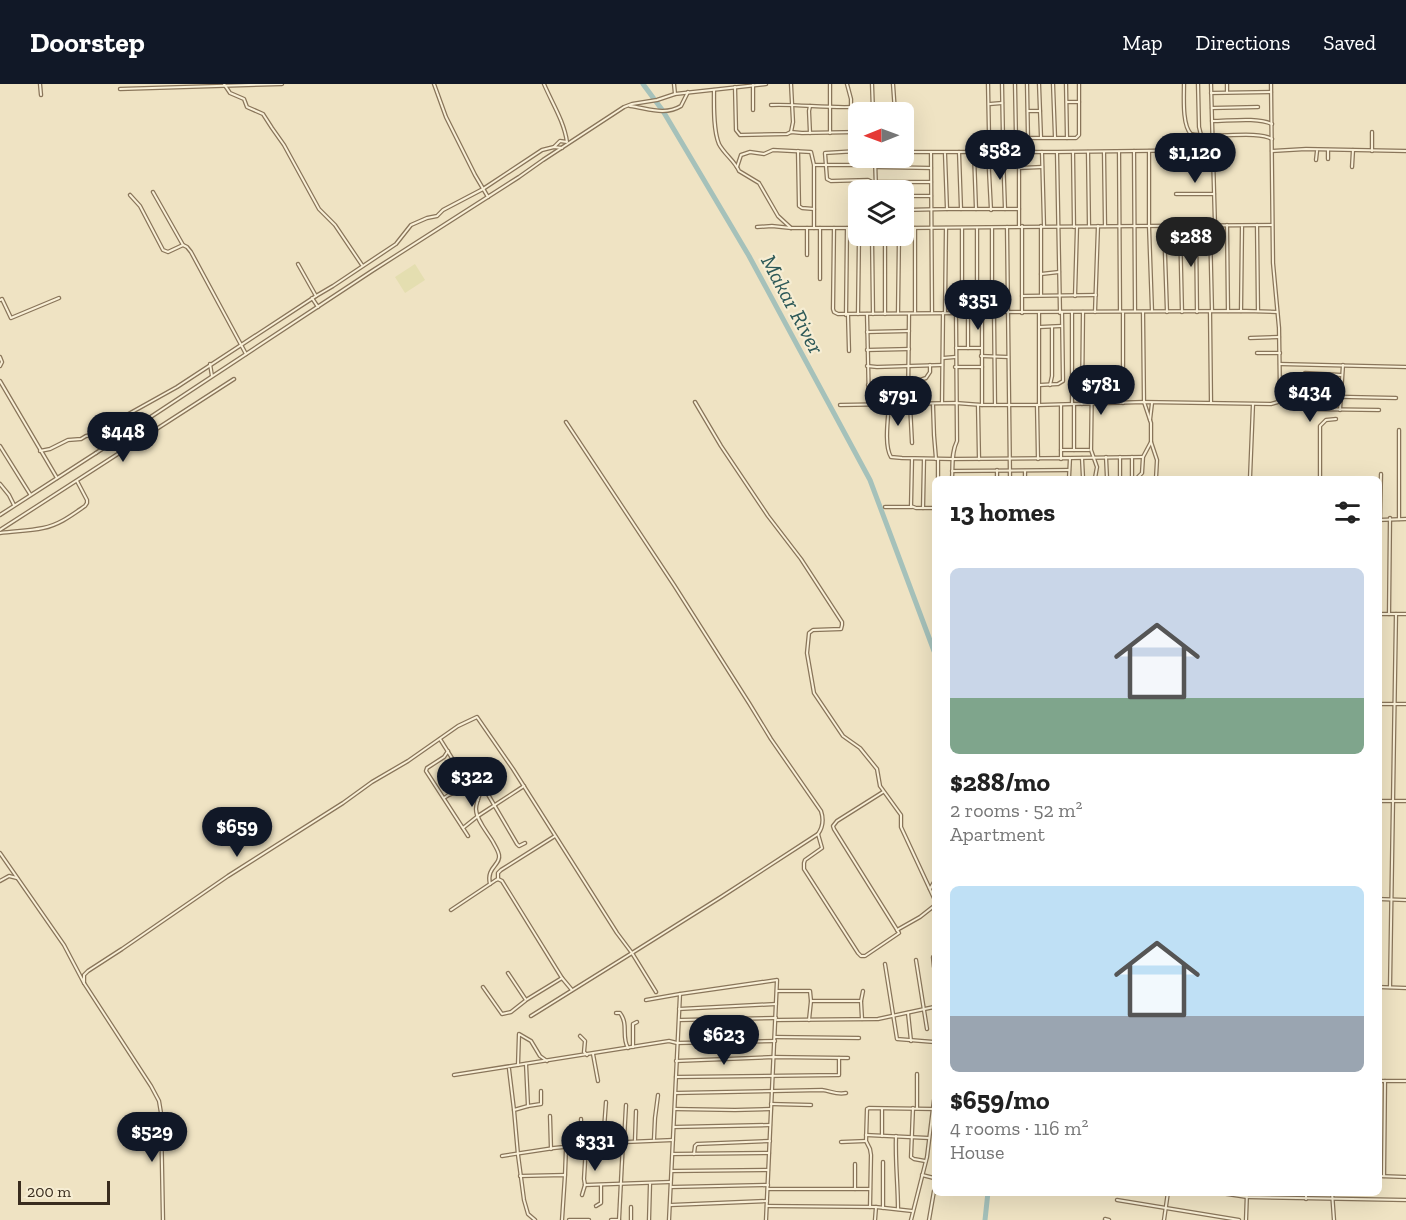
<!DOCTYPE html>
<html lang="en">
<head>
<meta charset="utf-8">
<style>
	:root { --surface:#fff; --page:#f6f6f6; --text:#222; --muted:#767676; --accent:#111827 }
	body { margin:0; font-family:"Zilla Slab",serif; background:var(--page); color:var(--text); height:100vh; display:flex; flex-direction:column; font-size:22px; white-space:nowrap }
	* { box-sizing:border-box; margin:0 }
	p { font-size:20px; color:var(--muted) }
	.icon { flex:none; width:33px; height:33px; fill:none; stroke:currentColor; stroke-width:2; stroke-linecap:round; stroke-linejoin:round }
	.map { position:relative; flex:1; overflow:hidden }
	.details { position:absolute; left:932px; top:392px; width:450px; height:720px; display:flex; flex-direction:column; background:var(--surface); border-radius:9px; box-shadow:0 6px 24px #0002 }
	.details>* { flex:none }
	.needle { width:39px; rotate:269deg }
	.buttons { position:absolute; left:848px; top:18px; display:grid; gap:12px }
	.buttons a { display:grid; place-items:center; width:66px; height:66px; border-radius:9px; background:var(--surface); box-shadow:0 6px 24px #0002; font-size:30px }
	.scale { position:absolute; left:18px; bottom:15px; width:92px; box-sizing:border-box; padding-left:6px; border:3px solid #392c1e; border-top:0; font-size:16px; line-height:21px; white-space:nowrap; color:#392c1e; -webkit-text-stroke:4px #f6edd3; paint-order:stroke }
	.price { position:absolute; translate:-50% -51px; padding:0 14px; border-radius:21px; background:var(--accent); color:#fff; font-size:20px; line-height:39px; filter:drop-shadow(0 2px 3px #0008) }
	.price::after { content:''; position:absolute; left:50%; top:36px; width:18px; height:14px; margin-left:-9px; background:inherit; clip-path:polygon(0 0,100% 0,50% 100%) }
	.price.current { background:#222; color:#fff }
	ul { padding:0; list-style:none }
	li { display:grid; align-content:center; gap:12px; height:318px; padding:0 18px }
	li span { display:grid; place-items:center; height:186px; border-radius:9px; color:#555 }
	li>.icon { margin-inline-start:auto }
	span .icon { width:108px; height:108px; fill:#fffc; stroke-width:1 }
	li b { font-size:26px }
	h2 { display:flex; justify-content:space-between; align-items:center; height:72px; padding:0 18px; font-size:26px }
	header { display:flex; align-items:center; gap:36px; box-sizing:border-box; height:84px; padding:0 30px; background:var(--accent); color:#fff }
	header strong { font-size:28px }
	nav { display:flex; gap:33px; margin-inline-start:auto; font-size:21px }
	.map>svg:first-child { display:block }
	.farmland { fill:#e4deb0 }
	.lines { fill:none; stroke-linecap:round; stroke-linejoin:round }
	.river { stroke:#a5c1ba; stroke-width:5 }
	.street-casing { stroke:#89755a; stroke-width:4.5 }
	.street { stroke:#f9f0d7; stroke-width:2 }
	.labels { text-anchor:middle; stroke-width:4.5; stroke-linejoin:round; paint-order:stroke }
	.water-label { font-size:22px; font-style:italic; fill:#2d5958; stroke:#f6edd3 }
</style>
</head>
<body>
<header>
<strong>Doorstep</strong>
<nav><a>Map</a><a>Directions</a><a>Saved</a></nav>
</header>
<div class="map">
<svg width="1406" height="1136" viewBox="0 0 1406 1136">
	<rect width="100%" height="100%" fill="#efe3c3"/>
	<path class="farmland" d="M415 180 425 196 405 209 395 193Z"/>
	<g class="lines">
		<g class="river">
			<path d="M643 0 663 27 749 172 870 396 934 567"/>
			<path d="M985 1136 988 1108"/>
		</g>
		<defs>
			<g id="street">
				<path d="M40 0 41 11"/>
				<path d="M224 0 230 9 244 15 247 23 263 30 272 44 284 61 319 125 335 141 362 181"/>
				<path d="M434 0 446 33 475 91 488 113"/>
				<path d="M544 0C552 19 564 37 567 58L560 57 554 63"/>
				<path d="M674 0 675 10"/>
				<path d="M847 0 851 15V42L857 48"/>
				<path d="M872 0 873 28"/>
				<path d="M893 0 895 28"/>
				<path d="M988 0 989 51V53L993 54H1003"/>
				<path d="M1002 0 1003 54H1076L1079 51V0"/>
				<path d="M1015 0 1016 54"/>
				<path d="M1027 0 1028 54"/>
				<path d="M1039 0 1041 53"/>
				<path d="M1053 0 1055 53"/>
				<path d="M1066 0 1067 54"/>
				<path d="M1184 0C1184 13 1182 41 1191 50 1212 55 1257 46 1272 55"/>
				<path d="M1198 0 1199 43 1201 51"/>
				<path d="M1211 0 1215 141"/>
				<path d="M1227 0V8"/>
				<path d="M753 1V26"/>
				<path d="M735 3 736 46 740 51 787 50 791 48 802 49 858 48"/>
				<path d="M120 5 282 0"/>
				<path d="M714 6C714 21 713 46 719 60 724 70 735 77 739 87L759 99 778 132 791 144"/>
				<path d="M1211 9 1271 8"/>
				<path d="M1067 18H1079"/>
				<path d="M990 20 1002 19"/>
				<path d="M771 21C798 20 825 24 852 23"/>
				<path d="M630 22C647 24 665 32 681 22L688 8"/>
				<path d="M810 22 809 27 810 49"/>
				<path d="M1212 24 1258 23"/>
				<path d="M1028 27H1040"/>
				<path d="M1212 37C1229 37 1257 33 1272 40"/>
				<path d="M791 48 793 38 791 0"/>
				<path d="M1372 48V67"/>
				<path d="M830 49V0"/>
				<path d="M1328 66V75"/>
				<path d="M798 67 799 122 802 124 814 125"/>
				<path d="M858 67 825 69 827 95 831 97 868 96 876 100"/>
				<path d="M1134 67 1135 227"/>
				<path d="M1149 67V142L1152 227"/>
				<path d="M1272 67 1306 65 1406 67"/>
				<path d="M903 68H1057L1213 66"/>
				<path d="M959 68 961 125"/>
				<path d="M988 68 991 126"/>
				<path d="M1003 68 1005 125"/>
				<path d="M1019 68V142"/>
				<path d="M1042 68 1044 142"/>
				<path d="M1073 68 1074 143"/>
				<path d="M1088 68 1089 142"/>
				<path d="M1104 68 1105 142"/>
				<path d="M1119 68 1120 227"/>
				<path d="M931 69 932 228"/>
				<path d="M974 69 976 125"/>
				<path d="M1057 69 1060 229"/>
				<path d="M875 74 876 106"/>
				<path d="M1316 76 1317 67"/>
				<path d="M815 81H875"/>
				<path d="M737 83 741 71 750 68 764 70 773 66 811 68 814 81V144"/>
				<path d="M875 83 931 84"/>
				<path d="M1352 83 1353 66"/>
				<path d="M1019 84 1042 83"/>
				<path d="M876 98H931"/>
				<path d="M153 108 183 161 187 163 191 168 246 270"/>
				<path d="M1176 110H1214"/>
				<path d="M130 111 140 122 163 166 168 168 183 161"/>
				<path d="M903 112H931"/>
				<path d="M947 125H1019"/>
				<path d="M903 126 947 125 945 70"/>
				<path d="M1164 141 1167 228"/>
				<path d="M1180 141 1182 228"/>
				<path d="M1196 141 1197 228"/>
				<path d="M1210 141 1212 227"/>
				<path d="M1227 141 1228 227"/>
				<path d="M1257 141 1258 227"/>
				<path d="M1022 142V229"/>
				<path d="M1041 142V211"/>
				<path d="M757 143 772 142 791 144H858"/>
				<path d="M1007 143 1010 394"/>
				<path d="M807 144V171"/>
				<path d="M820 144V195"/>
				<path d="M834 144 833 225 834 228 838 230 968 229 994 228 1246 227 1277 228"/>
				<path d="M903 144 1272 141"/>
				<path d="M962 144V229"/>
				<path d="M992 144V228"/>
				<path d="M872 152 873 230"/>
				<path d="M885 152V230"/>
				<path d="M298 180 316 212"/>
				<path d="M1041 190 1059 188"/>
				<path d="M1022 212 1096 211"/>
				<path d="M1075 212 1077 143"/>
				<path d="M312 214 318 223"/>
				<path d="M0 216 2 215 11 234 59 214"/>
				<path d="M1241 227 1242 143"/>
				<path d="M915 228V144"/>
				<path d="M945 228 946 144"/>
				<path d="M994 228 995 321"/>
				<path d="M1095 228 1098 142"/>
				<path d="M1210 228 1211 318"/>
				<path d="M898 229 899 152"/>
				<path d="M977 229V145"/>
				<path d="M982 229V321"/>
				<path d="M858 230 859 152"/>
				<path d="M867 230 869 320"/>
				<path d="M846 231 847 144"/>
				<path d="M848 231 849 267"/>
				<path d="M1040 243 1061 242"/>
				<path d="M867 248 909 247"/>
				<path d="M1250 254 1279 253"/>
				<path d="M956 264H981"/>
				<path d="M968 264V231"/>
				<path d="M867 266 909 265"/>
				<path d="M1257 269H1280"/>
				<path d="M981 272 1008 273"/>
				<path d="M0 273 2 278 0 282"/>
				<path d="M943 274 955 273"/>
				<path d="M210 280 212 292"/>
				<path d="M1280 280 1406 283"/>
				<path d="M867 282 877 283 942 281"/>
				<path d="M955 283H982"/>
				<path d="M1305 289 1341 291"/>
				<path d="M1092 294 1091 366 1097 383 1095 394"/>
				<path d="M0 297 57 394"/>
				<path d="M909 298 917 297 926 294 930 288V281"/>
				<path d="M1304 300H1340"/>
				<path d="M868 301 909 302"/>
				<path d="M1040 301 1058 300 1063 297 1062 228"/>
				<path d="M1050 301 1052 292V243"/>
				<path d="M1303 312 1396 314"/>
				<path d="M695 318 721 362 768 432 801 475 842 538V541L841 545 813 546 809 549 807 569 814 609 843 652 860 664 877 685 880 702 901 731V743L934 814"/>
				<path d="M942 319 943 229"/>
				<path d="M1123 319V229"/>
				<path d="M908 320 909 230"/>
				<path d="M910 320 912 359"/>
				<path d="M1072 320V228"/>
				<path d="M1082 320 1083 228"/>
				<path d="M840 321 956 319 982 321H1039L1144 318 1271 320 1278 318 1280 311 1279 244 1273 179 1271 0"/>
				<path d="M889 321C888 335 884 362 891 373L902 374 952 375 1070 374 1069 394"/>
				<path d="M933 321 934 351 936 375"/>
				<path d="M978 321 979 375"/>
				<path d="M1037 321 1038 375"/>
				<path d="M1039 321V229"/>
				<path d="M1308 325 1379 326"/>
				<path d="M1340 326 1343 281"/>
				<path d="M1150 336 1152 319"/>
				<path d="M1151 358 1157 376 1156 394"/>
				<path d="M0 362 30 410"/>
				<path d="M100 364 107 357 116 337 177 303 316 212 333 202 396 160 411 141 427 134 437 132 443 126 483 105 542 66 554 63 562 64"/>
				<path d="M1061 366H1074V320"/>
				<path d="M1074 366H1089"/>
				<path d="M40 367 50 365 68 356 81 355 86 352 96 350 102 345 116 337"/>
				<path d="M96 369 372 187 519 93 543 76 624 23 632 20 657 16 675 10 766 0"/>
				<path d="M1106 373 1107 394"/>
				<path d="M1120 373V394"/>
				<path d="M1071 374 1143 373"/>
				<path d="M1082 374 1083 394"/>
				<path d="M912 375 911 422 916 424H934"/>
				<path d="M1061 375V321"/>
				<path d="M952 387 1069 386"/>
				<path d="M1025 387V394"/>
				<path d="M938 394V375"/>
				<path d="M952 394C953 382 951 369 957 357L956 230"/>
				<path d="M997 394V386"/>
				<path d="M1132 394V373"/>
				<path d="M1137 394 1142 389 1143 373 1151 358V339L1144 318 1143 228"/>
				<path d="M1250 394 1253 320"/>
				<path d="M1320 394V342L1326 336 1336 335"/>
				<path d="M0 400 9 411 14 421"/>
				<path d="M885 423H912"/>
				<path d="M923 424 924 375"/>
				<path d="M0 431 96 369"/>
				<path d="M1399 435V346"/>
				<path d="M1378 436 1406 435"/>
				<path d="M1380 436 1381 390"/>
				<path d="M0 446 234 295"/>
				<path d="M0 449C14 447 29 447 43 444 59 441 72 431 85 422L87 419V416L77 397"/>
				<path d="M1378 530H1406"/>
				<path d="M1389 530 1390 434"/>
				<path d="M1378 620H1406"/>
				<path d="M440 655 467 698 470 700H480L483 702 517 760 519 762 525 759"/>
				<path d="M448 667 444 673 427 684 426 687 468 752"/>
				<path d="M483 703C480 710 476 718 476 725 476 736 488 749 493 758 495 762 498 766 499 771 501 781 486 783 490 800"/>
				<path d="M444 714C457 705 467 706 478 716"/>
				<path d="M1378 717H1406"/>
				<path d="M463 744 478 732 524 702"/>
				<path d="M818 750 822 764 805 776 804 779V785L858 869 861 872H865L899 849 834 745 833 742 837 737 883 708"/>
				<path d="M0 769 64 861 84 899 151 1002 159 1017 161 1029 163 1136"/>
				<path d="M498 795 502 797 562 894"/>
				<path d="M0 797 9 792 17 794"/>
				<path d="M930 805 934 798"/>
				<path d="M1378 815 1406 816"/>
				<path d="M451 826 496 796 498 795V789L501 786 555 752"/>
				<path d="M897 846 920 833 934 822"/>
				<path d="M933 873 934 883"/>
				<path d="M916 876 927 945"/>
				<path d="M885 880 897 955 934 958"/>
				<path d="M508 889 526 916 562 894 572 906"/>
				<path d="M84 899V891L88 887 122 865 228 792 343 719 372 698 408 677 458 642 477 633 513 685 617 849 632 869 721 813 818 750C823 743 824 736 821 727L771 655 749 619 674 501 566 338"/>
				<path d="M483 903 502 930 511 928 525 917"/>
				<path d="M1378 903 1406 904"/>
				<path d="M1390 903 1396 530"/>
				<path d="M777 907H810L811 917 809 936"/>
				<path d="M646 916 680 910"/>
				<path d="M811 917H861L862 935"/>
				<path d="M861 917 863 907"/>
				<path d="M679 925 776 920"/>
				<path d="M616 929H620C629 941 621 952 628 964"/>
				<path d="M908 929 911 957"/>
				<path d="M531 932 632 869 656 908"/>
				<path d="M680 936 776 934"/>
				<path d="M777 936 878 935 934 923"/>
				<path d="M580 952 585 957 584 968 587 971"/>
				<path d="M775 953 859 954"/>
				<path d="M633 963V940L637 938"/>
				<path d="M593 970 598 997"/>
				<path d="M676 977 774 973 848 974"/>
				<path d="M526 980 528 1022 514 1026 518 1071 524 1116 528 1130 535 1136"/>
				<path d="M518 981 519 950 531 957 540 972 547 977"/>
				<path d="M509 985 514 1026"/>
				<path d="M917 990V1024"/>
				<path d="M454 991 669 957 677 959 775 957"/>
				<path d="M676 993 839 991V974"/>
				<path d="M1378 997H1406"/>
				<path d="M676 1009 822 1006C831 1007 836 1011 846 1009"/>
				<path d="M771 1020 811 1021"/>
				<path d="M528 1022 541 1020V1007"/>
				<path d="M913 1024 911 1073 914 1075 925 1077"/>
				<path d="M675 1025 735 1026 771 1025"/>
				<path d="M550 1032 551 1065"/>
				<path d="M674 1043 770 1041"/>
				<path d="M866 1051 929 1054"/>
				<path d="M882 1052V1025"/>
				<path d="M896 1052C895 1077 898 1101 898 1125"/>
				<path d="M654 1055 655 1034 658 1011"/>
				<path d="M635 1056 636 1027"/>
				<path d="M624 1057 626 1021"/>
				<path d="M841 1058 866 1057"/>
				<path d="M603 1059 606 1018"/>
				<path d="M581 1061V1035"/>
				<path d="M586 1061 584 1095 585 1101 670 1098"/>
				<path d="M673 1070 769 1069"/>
				<path d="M694 1070 695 1062 697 1060 770 1057"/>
				<path d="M502 1072 554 1064 603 1059 673 1056"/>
				<path d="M672 1087 768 1086"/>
				<path d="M565 1091 566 1064"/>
				<path d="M922 1091 934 1094"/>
				<path d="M520 1092 565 1091 562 1136"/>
				<path d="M1378 1092 1406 1093"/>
				<path d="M1384 1092 1385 997"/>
				<path d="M672 1103 768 1101"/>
				<path d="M768 1105H870"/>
				<path d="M855 1105V1080"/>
				<path d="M1214 1108 1247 1113 1406 1116"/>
				<path d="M1306 1108V1115"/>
				<path d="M1332 1108 1334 1136"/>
				<path d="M582 1111 585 1101"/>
				<path d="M1117 1116 1239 1136"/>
				<path d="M671 1121 767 1117"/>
				<path d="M596 1122 601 1119V1101"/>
				<path d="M767 1122 876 1123 912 1127"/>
				<path d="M631 1123V1136"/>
				<path d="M870 1123 871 1071 870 1065 866 1057 867 1025 869 1024 934 1025"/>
				<path d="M883 1124V1078"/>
				<path d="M1105 1135 1109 1136"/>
				<path d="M569 1136H589"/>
				<path d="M611 1136H619"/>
				<path d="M619 1136 623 1058"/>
				<path d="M649 1136 650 1100"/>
				<path d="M669 1136 680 910 777 896 766 1136"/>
				<path d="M875 1136 876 1123"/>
				<path d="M911 1136 927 1073 934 1016"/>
				<path d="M929 1136 934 1107"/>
				<path d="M1164 1136 1168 1108"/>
				<path d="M1246 1136 1247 1108"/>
			</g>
		</defs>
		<use href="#street" class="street-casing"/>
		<use href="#street" class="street"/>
	</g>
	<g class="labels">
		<g class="water-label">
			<text transform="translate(793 220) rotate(62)" y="8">Makar River</text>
		</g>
	</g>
</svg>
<div class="buttons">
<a><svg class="needle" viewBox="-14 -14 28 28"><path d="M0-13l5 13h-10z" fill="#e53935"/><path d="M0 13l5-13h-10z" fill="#767676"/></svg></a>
<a><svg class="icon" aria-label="layers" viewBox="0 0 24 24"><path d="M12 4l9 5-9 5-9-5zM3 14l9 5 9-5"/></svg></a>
</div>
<div class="scale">200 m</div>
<b class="price" style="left:1000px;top:97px">$582</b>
<b class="price" style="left:1195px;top:100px">$1,120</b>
<b class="price current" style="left:1191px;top:184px">$288</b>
<b class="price" style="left:978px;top:247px">$351</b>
<b class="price" style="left:1101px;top:332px">$781</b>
<b class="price" style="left:1310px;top:339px">$434</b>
<b class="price" style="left:898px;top:343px">$791</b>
<b class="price" style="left:123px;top:379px">$448</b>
<b class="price" style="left:472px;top:724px">$322</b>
<b class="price" style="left:237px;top:774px">$659</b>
<b class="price" style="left:724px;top:982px">$623</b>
<b class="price" style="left:152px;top:1079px">$529</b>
<b class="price" style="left:595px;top:1088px">$331</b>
<section class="details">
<h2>13 homes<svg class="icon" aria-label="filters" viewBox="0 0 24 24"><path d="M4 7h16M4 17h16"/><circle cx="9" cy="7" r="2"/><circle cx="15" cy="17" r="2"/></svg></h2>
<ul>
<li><span style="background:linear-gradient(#c9d6e8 70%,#7fa58c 0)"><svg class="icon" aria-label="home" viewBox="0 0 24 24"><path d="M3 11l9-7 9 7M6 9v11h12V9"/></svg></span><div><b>$288/mo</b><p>2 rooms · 52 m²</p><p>Apartment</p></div></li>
<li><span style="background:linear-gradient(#bfe0f5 70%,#9aa5b1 0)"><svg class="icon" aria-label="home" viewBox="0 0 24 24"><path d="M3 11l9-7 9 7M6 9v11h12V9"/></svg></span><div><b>$659/mo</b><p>4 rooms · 116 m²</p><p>House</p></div></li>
</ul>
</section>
</div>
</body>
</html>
